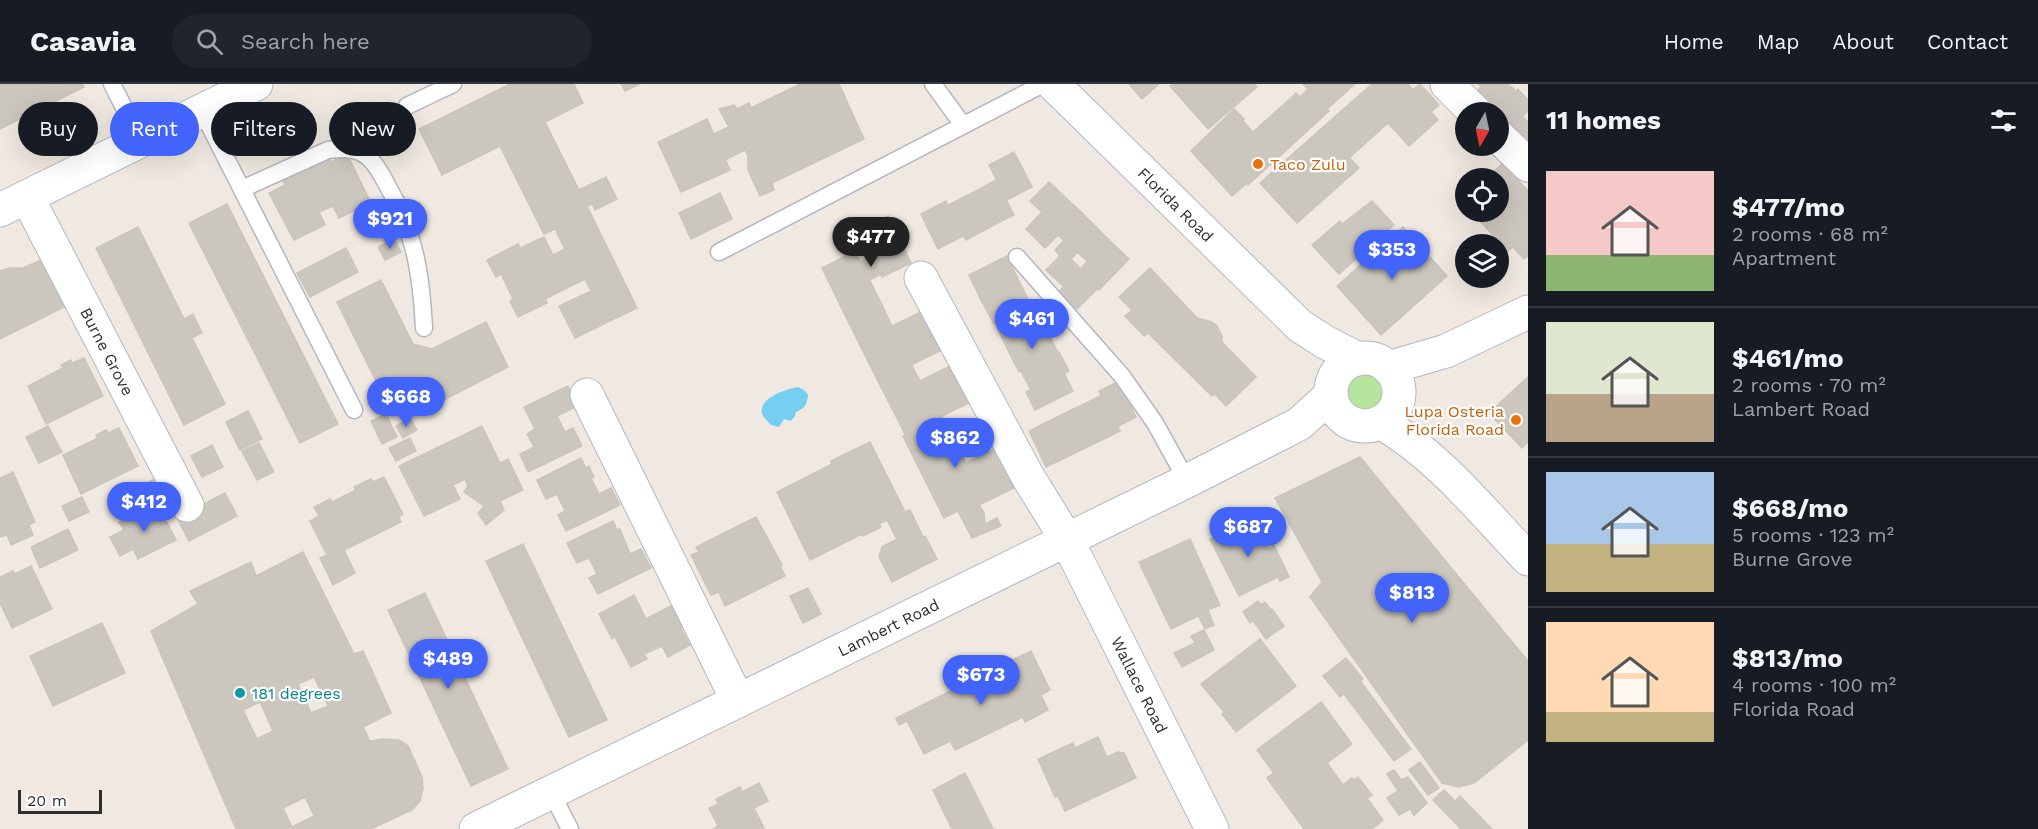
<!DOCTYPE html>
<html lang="en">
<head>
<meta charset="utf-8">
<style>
	:root { --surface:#171b24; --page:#20242c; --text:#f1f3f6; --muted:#9ea1a6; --line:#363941; --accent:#4264fb }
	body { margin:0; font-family:"Work Sans",sans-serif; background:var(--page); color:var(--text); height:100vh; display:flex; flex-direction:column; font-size:22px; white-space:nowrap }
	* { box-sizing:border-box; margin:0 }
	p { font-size:20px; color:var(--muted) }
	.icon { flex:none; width:33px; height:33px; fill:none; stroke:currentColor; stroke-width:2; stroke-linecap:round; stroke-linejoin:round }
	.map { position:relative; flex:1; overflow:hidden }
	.details { display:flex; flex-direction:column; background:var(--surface); width:510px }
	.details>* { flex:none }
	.hud { position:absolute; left:18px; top:18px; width:570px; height:54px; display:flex; gap:12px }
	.needle { width:39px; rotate:189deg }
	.tools { position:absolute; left:1455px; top:18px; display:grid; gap:12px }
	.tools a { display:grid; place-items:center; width:54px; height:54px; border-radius:50%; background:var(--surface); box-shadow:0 6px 24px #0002; font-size:30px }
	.scale { position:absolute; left:18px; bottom:15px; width:84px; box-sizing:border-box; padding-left:6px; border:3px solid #2e2e2e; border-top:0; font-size:16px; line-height:21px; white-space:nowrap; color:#2e2e2e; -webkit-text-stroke:4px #fff; paint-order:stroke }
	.price { position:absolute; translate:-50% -51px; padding:0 14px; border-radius:21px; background:var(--accent); color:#fff; font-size:20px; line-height:39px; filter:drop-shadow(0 2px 3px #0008) }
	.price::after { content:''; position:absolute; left:50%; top:36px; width:18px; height:14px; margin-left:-9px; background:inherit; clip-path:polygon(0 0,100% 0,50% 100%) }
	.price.selected { background:#222; color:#fff }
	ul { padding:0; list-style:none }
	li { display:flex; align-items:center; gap:18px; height:150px; padding:0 18px }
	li+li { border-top:2px solid var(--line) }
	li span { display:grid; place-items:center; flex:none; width:168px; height:120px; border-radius:0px; color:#555 }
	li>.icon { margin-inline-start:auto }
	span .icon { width:72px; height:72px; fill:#fffc; stroke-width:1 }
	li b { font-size:26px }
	h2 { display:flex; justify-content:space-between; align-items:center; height:72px; padding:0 18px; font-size:26px }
	.chip { padding:0 21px; border-radius:27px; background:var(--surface); box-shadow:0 6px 24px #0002; font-size:21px; line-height:54px }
	.chip.selected { background:var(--accent); color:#fff }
	header { display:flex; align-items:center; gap:36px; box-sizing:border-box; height:84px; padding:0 30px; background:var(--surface); border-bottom:2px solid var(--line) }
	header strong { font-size:28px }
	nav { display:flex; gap:33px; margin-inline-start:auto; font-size:21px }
	.search { width:420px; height:54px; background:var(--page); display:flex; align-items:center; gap:15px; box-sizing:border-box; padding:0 21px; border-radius:33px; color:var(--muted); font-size:22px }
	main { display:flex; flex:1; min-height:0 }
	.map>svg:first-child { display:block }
	.green { fill:#b6e59e }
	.water { fill:#75cff0 }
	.building { fill:#cbc7bf; stroke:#cbc5ba; stroke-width:1.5; fill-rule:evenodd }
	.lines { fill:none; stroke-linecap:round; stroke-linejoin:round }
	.lane-casing { stroke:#b4b7c1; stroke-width:19 }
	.street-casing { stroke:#b4b7c1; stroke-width:35 }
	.lane { stroke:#fff; stroke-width:16 }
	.street { stroke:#fff; stroke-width:33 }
	.food-dot { fill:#e8710a; stroke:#fff; stroke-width:2 }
	.culture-dot { fill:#0f9aa8; stroke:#fff; stroke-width:2 }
	.labels { text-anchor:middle; stroke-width:4.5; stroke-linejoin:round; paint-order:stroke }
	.food-label { font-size:16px; fill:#c56008; stroke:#fff; text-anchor:start }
	.street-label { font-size:16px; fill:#2e2e2e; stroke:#fff }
	.culture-label { font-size:16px; fill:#0d838f; stroke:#fff; text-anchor:start }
</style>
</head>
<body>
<header>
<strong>Casavia</strong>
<div class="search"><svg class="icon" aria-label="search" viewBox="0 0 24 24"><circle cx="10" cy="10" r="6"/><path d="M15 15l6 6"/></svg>Search here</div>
<nav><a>Home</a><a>Map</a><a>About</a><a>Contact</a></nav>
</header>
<main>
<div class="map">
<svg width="1528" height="745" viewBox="0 0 1528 745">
	<rect width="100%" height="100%" fill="#efe9e1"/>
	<circle class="green" cx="1364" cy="308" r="19"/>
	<path class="water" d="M798 303 804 306 808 311C807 321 805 324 796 328L795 332 791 337 784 335 779 343 771 341C768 338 764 334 762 330 758 314 786 305 798 303Z"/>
	<g class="building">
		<path d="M0 0H82L84 3 0 45Z"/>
		<path d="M510 0H574L583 19 545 38 579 106 606 93 617 115 595 126 592 120 587 122 637 224 575 254 559 222 591 207 585 195 545 215 547 219 518 233 510 217 513 215 501 190 496 193 487 176 518 160 520 164 544 153 553 171 565 165 555 145 544 150 500 62 442 91 419 45Z"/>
		<path d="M621 0H640L625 7Z"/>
		<path d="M800 0H839L864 55 772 99 774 106 760 112 748 86V72L733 41 729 43 719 25 734 21 737 25 749 19 751 24Z"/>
		<path d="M1129 0H1159L1142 15Z"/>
		<path d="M1173 0H1254L1257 3 1208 45 1170 2Z"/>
		<path d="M1303 0H1355L1327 25 1317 14 1304 26 1292 13 1296 9 1300 13 1308 5Z"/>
		<path d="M1372 0H1408L1413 6 1420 0 1439 21 1431 28 1438 36 1409 62 1388 39 1349 74 1322 44Z"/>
		<path d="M1478 0H1507L1487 18 1477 7 1481 3Z"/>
		<path d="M1508 0 1516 7 1518 5 1528 16V27L1509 46 1498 36V28H1491L1485 22Z"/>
		<path d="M1292 13 1304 26 1317 14 1329 27 1248 101 1224 74 1231 68 1221 57 1243 37 1253 48Z"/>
		<path d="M1234 25 1244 35 1221 57 1231 68 1224 74 1247 99 1232 112 1191 67Z"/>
		<path d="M1523 33 1528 38V62L1510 46Z"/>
		<path d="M707 35 730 86 681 108 658 58Z"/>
		<path d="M733 41 745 66 725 76 713 50Z"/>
		<path d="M1322 44 1359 84 1297 139 1260 99Z"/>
		<path d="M1014 68 1032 103 1007 116 989 81Z"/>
		<path d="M347 70 371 119 339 134 333 122 319 128 325 141 294 156 269 109 285 101 283 97 329 74 331 78Z"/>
		<path d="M1503 79 1528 107V172L1524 175 1513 163 1508 167 1480 137 1485 133 1480 128H1498V94H1495L1491 90Z"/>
		<path d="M996 96 1014 131 990 143 972 109Z"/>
		<path d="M1049 98 1081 128 1045 164 1026 145 1042 128 1030 117Z"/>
		<path d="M720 109 732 135 691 155 679 129Z"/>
		<path d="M972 109 990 143 966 156 948 121Z"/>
		<path d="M946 117 963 152 938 165 921 130Z"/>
		<path d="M1372 117 1394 141 1339 190 1312 161 1340 137 1342 140Z"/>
		<path d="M227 120 338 340 300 359 189 139Z"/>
		<path d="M1081 128 1109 156 1088 178 1058 151Z"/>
		<path d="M888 132 911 179 882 193 859 146Z"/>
		<path d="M138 143 184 235 193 230 202 249 192 254 225 320 184 341 96 164Z"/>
		<path d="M1403 143 1447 192 1381 251 1337 202Z"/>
		<path d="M394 155 401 168 385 176 378 163Z"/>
		<path d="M1064 156 1077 169 1071 175 1064 168 1060 172 1055 166Z"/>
		<path d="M1109 156 1129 175 1099 206 1079 186Z"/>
		<path d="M346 164 358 188 310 213 297 189Z"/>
		<path d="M855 167 883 223 849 239 822 184Z"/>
		<path d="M1064 168 1081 185 1064 203 1046 186Z"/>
		<path d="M872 172 881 190 870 196 860 178Z"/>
		<path d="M1007 172 1019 197 981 216 969 191Z"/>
		<path d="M43 175 66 222 24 243 0 194V187L9 184H23Z"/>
		<path d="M1150 184 1197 234 1212 238 1217 242 1222 252V258L1256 293 1226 322 1215 310 1212 312 1148 249 1144 252 1125 232 1132 226 1119 213Z"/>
		<path d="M1079 186 1098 204 1073 229 1055 212Z"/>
		<path d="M0 194 24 243 0 255Z"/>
		<path d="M381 196 413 260 432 265 486 238 508 283 436 320 379 303 337 218Z"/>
		<path d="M1019 197 1031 221 994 240 981 216Z"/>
		<path d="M1033 220 1046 245 1007 264 995 239Z"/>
		<path d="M883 223 892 242 925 226 944 265 911 281 910 278 877 295 849 239Z"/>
		<path d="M1046 245 1058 269 1019 288 1007 264Z"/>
		<path d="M1059 268 1069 287 1031 306 1021 287Z"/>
		<path d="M84 274 103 312 46 340 28 302 63 284 61 281 71 276 72 279Z"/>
		<path d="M910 278 920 297 952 281 971 318 905 350 877 295Z"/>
		<path d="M1064 289 1073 307 1035 326 1026 308Z"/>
		<path d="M1528 293V358L1522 364 1489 329Z"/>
		<path d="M1119 297 1136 333 1117 343 1099 307Z"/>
		<path d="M568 302 578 322 557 332 565 348 573 344 582 362 528 388 520 370 534 363 527 350 535 345 524 323Z"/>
		<path d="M1102 311 1120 347 1102 356 1084 320Z"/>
		<path d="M1084 320 1102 356 1083 365 1065 329Z"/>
		<path d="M248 327 262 355 240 366 226 338Z"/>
		<path d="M1065 329 1083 365 1065 374 1047 338Z"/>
		<path d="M386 330 397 353 382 360 371 337Z"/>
		<path d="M942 332 966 379 995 365 1014 404 979 421 977 417 944 434 903 352Z"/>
		<path d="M410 334 417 346 403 354 396 342Z"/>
		<path d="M1047 338 1065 374 1046 383 1029 347Z"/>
		<path d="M48 342 62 368 39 379 26 353Z"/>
		<path d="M482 342 500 379 508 375 523 406 500 417 504 426 486 441 478 429 484 422 464 408 468 402 465 395 453 401 460 415 424 432 399 382Z"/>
		<path d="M119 344 138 382 81 410 63 371 98 354 96 351 106 346 108 349Z"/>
		<path d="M410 354 416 367 396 377 389 364Z"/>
		<path d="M870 358 905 428 910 426 923 453 925 452 937 475 892 498 879 473 882 463 897 455 887 436 879 440 881 443 863 452 862 450 810 476 777 408 832 380 831 377Z"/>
		<path d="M259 359 274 388 257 396 242 367Z"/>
		<path d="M212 361 223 383 202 393 191 372Z"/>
		<path d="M1360 373 1528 577V656L1474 699 1459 703 1442 699 1310 513 1322 498 1275 414Z"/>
		<path d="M581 374 586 384 589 382 594 393 591 394 599 410 611 404 620 421 566 447 558 431 565 427 557 410 546 415 537 396Z"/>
		<path d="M13 388 35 438 29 441 33 451 11 461 7 451 0 453V394Z"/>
		<path d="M384 393 403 430 398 433 401 438 344 466 355 489 333 501 320 474 327 471 310 437 319 432 314 423 330 415 332 418 356 406 354 403 371 395 373 398Z"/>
		<path d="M153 396 163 416 136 429 126 410Z"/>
		<path d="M225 409 237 432 189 457 177 434Z"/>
		<path d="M82 413 89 428 69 437 62 422Z"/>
		<path d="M977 417 984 429 985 440 997 434 1001 442 972 454 958 427Z"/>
		<path d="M157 419 176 456 138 475 133 465 120 472 110 453 124 446 119 438Z"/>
		<path d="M756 433 782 481 780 482 785 492 725 522 719 508 711 511 691 471 699 468 696 463Z"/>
		<path d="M1253 434 1268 465 1274 461 1289 493 1280 497 1278 493 1239 512 1210 455Z"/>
		<path d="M613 437 617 446 620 445 630 470 641 465 651 484 598 510 589 494 597 490 589 474 577 479 567 459Z"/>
		<path d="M68 445 78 466 40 484 31 463Z"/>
		<path d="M1190 455 1220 521 1208 526 1214 541 1205 545 1166 466Z"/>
		<path d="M523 460 607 636 569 653 486 477Z"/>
		<path d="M1166 466 1198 532 1171 545 1139 478Z"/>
		<path d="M303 468 354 570 363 567 391 629 363 643 370 657 382 655 399 656 408 662 422 693 423 705 420 717 412 726 371 745H236L151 547 198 520 190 507 251 478 256 492ZM314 593 328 622 311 629 298 600ZM260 618 273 647 257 655 243 626ZM305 713 314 732 292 743 283 724Z"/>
		<path d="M31 482 52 525 12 544 0 519V493L13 487 15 490Z"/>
		<path d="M808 504 821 530 803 539 790 512Z"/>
		<path d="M425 509 508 685 471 702 388 526Z"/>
		<path d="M634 511 646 535 671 522 676 532 678 531 685 543 681 545 690 561 668 573 662 562 644 570 647 575 631 583 615 553 612 555 599 530Z"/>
		<path d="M1258 517 1261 521 1265 518 1270 525 1250 539 1243 528Z"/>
		<path d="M1272 525 1284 542 1266 555 1254 538Z"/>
		<path d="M102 539 125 589 53 622 30 572Z"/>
		<path d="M1204 546 1214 566 1182 583 1174 569 1195 559 1191 552Z"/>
		<path d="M1260 555 1296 602 1236 648 1222 630 1224 628 1201 600Z"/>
		<path d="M1031 567 1050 606 1041 611 1048 626 1025 638 1023 633 955 666 950 657 924 670 907 637 899 641 896 634Z"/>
		<path d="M1346 574 1363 595 1340 613 1323 592Z"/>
		<path d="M1361 598 1411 665 1394 677 1344 610Z"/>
		<path d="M1321 618 1352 660 1327 679 1343 701 1352 694 1354 696 1358 693 1372 711 1367 714 1383 736 1372 745H1304L1267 694 1274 689 1257 666Z"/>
		<path d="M1098 653 1107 673 1118 668 1124 669 1136 694 1065 727 1058 712 1055 713 1038 675 1073 659 1075 664Z"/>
		<path d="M1420 678 1439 704 1428 711 1409 686Z"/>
		<path d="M1394 686 1401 696 1408 693 1427 719 1414 731 1387 690Z"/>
		<path d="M965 689 993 745H952L933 706Z"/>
		<path d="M759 699 768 717 754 724 764 744 713 745 718 742 709 724 718 720 716 715 740 703 742 708Z"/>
		<path d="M1444 706 1455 717 1460 712 1492 745H1461L1433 716Z"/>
		<path d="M1398 707 1410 725 1399 731 1387 714Z"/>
	</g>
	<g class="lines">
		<defs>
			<g id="lane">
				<path d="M112 0 141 57"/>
				<path d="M933 0 963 41"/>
				<path d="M407 22 453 0"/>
				<path d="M202 27 354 326"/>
				<path d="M242 105 328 66C339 65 350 64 360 68 373 74 380 88 386 99 415 149 421 188 424 244"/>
				<path d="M719 168 1043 0"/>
				<path d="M1017 173 1122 292 1155 339 1187 397"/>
				<path d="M551 708 570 745"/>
			</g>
			<g id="street">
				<path id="s1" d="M1053 0 1300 242 1325 258 1358 275"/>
				<path d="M1447 0 1475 28"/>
				<path d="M1498 52 1528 81"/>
				<path id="s2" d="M27 113 187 421"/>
				<path d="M0 126 256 0"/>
				<path id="s3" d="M921 194 1028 393 1067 456 1212 745"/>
				<circle cx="1365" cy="308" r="34"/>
				<path d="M1388 284 1446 267 1528 228"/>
				<path d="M587 311 738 617"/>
				<path d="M1380 338C1438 371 1482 427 1528 475"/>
				<path id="s4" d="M476 745 1187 397 1299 340 1331 311"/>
			</g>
		</defs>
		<use href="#lane" class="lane-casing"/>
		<use href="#street" class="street-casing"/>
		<use href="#lane" class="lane"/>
		<use href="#street" class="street"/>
	</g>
	<g class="food-dot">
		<circle cx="1258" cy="80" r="6"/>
		<circle cx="1516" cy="336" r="6"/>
	</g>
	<circle class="culture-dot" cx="240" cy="609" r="6"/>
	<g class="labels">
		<g class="food-label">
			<text x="1270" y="86">Taco Zulu</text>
			<text x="1504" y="333" text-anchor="end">Lupa Osteria<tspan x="1504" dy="18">Florida Road</tspan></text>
		</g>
		<g class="street-label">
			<text dy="6" stroke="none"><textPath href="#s1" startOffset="172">Florida Road</textPath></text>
			<text dy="6" stroke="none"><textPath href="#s2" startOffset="174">Burne Grove</textPath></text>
			<text dy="6" stroke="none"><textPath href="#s4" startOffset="459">Lambert Road</textPath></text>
			<text dy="6" stroke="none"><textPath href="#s3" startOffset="462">Wallace Road</textPath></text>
		</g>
		<g class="culture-label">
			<text x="252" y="615">181 degrees</text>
		</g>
	</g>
</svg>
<div class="tools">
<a><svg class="needle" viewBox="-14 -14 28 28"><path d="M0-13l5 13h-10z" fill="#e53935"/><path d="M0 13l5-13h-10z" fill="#9ea1a6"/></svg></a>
<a><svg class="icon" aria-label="locate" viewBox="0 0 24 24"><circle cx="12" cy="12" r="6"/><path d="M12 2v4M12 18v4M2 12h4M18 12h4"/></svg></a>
<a><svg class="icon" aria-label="layers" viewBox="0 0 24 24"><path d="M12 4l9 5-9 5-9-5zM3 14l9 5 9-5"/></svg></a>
</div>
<div class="scale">20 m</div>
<b class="price" style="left:390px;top:166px">$921</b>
<b class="price selected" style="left:871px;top:184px">$477</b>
<b class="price" style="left:1392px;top:197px">$353</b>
<b class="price" style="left:1032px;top:266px">$461</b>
<b class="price" style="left:406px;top:344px">$668</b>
<b class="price" style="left:955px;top:385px">$862</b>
<b class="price" style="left:144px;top:449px">$412</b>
<b class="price" style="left:1248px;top:474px">$687</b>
<b class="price" style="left:1412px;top:540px">$813</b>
<b class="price" style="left:448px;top:606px">$489</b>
<b class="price" style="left:981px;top:622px">$673</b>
<div class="hud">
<a class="chip">Buy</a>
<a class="chip selected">Rent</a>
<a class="chip">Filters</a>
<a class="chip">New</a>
</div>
</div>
<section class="details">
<h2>11 homes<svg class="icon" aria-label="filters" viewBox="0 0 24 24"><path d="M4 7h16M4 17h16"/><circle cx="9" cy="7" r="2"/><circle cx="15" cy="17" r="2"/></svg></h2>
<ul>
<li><span style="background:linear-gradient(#f6c9c9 70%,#8fb573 0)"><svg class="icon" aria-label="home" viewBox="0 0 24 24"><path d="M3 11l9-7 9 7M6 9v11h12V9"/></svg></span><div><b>$477/mo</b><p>2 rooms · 68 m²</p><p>Apartment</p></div></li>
<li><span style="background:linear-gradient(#dfe7d0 60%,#b9a48a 0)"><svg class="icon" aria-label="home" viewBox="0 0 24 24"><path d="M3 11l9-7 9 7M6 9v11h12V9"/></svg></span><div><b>$461/mo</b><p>2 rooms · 70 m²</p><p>Lambert Road</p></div></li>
<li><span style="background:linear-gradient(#a9c7e8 60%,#c2b280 0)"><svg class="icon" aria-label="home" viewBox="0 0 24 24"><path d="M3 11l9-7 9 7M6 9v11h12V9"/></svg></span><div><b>$668/mo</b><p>5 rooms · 123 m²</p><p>Burne Grove</p></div></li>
<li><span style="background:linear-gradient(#ffd9b3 75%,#c2b280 0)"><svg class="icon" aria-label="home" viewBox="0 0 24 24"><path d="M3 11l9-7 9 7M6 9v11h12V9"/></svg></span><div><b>$813/mo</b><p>4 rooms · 100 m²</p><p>Florida Road</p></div></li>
</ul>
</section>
</main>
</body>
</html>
